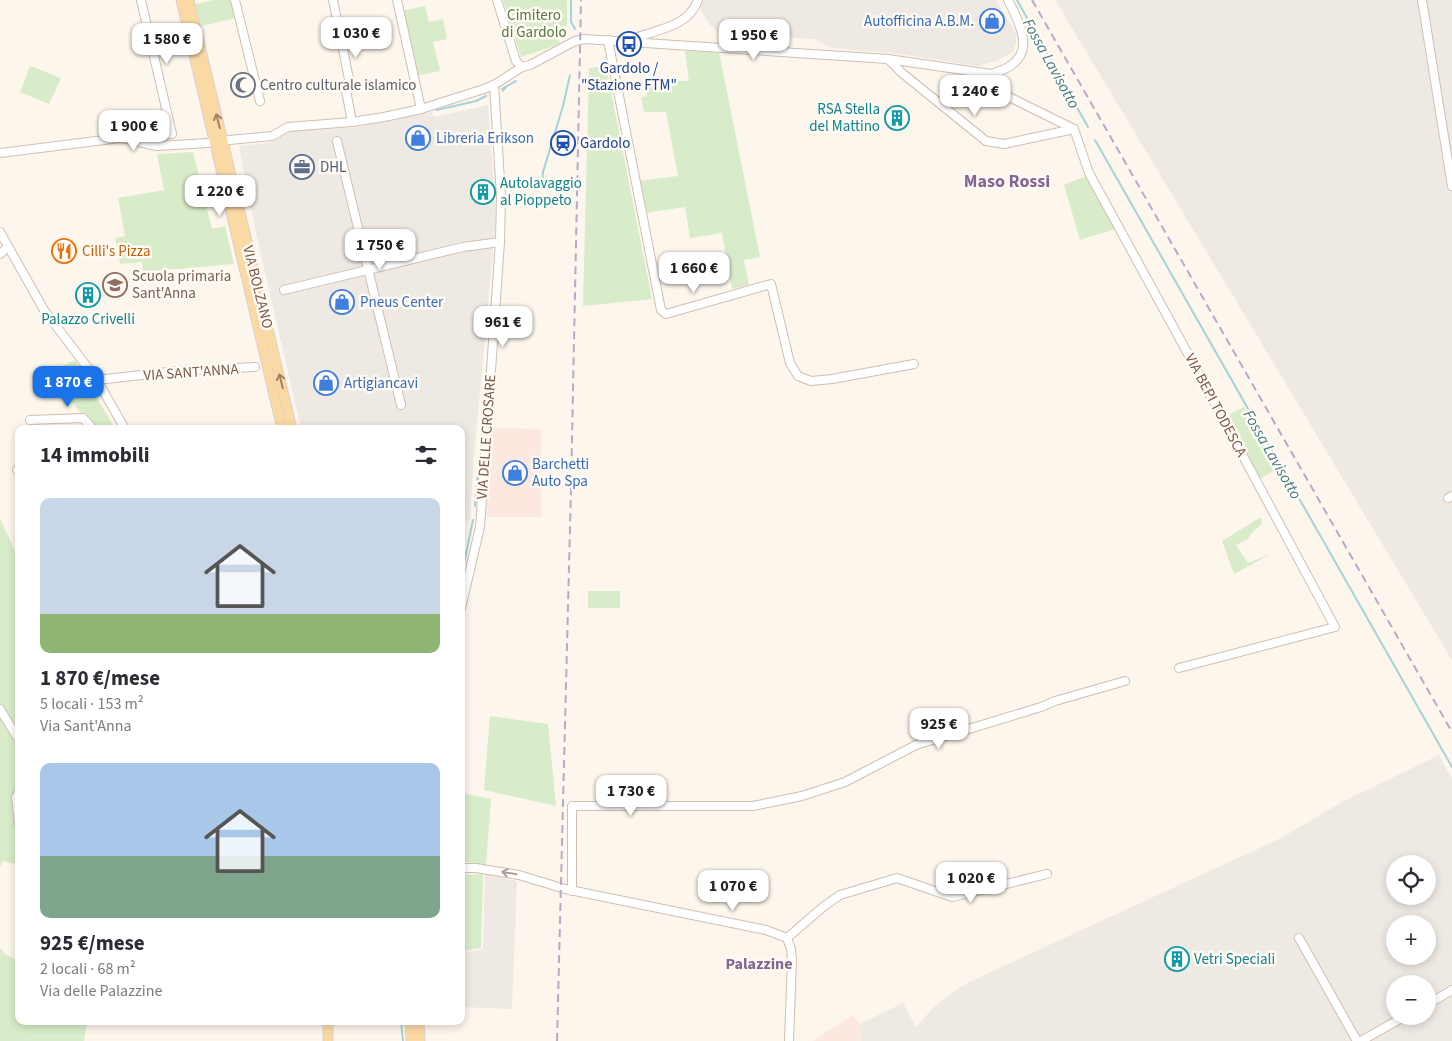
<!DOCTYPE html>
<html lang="it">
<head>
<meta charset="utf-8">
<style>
	:root { --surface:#fff; --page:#f7f7f7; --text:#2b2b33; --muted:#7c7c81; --accent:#1a73e8 }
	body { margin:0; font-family:"Source Sans 3",sans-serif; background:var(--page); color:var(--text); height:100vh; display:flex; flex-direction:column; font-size:19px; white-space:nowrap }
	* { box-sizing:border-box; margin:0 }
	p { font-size:16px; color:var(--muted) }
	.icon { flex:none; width:28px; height:28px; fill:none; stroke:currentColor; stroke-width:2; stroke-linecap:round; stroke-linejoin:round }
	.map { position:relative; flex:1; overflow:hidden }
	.details { position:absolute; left:15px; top:425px; width:450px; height:600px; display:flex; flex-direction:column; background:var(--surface); border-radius:10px; box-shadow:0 2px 8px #0003 }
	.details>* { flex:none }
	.tools { position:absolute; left:1386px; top:855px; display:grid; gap:10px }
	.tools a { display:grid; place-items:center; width:50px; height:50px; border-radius:50%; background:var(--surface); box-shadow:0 2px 8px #0003; font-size:25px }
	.price { position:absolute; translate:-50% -42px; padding:0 11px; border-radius:10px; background:#fff; color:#222; font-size:16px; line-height:32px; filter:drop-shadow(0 1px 2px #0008) }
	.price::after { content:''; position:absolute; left:50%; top:30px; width:15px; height:11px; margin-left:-8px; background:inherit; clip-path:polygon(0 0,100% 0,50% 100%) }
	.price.current { background:var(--accent); color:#fff }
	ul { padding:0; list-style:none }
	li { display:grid; align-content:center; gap:10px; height:265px; padding:0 25px }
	li span { display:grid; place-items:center; height:155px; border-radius:10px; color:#555 }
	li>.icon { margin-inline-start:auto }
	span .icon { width:90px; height:90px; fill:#fffc; stroke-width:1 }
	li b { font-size:21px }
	h2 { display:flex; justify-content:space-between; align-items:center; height:60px; padding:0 25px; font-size:21px }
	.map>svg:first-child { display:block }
	.commercial { fill:#fde8e0 }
	.industrial { fill:#efe9e4; fill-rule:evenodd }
	.green { fill:#d8ecc9 }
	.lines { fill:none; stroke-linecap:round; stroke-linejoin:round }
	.stream { stroke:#a5d3da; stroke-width:2 }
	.minor-casing { stroke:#d1beb0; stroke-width:10 }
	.major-casing { stroke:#dad1cd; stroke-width:11 }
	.minor { stroke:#fff; stroke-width:8 }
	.major { stroke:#fbd9a5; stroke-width:9 }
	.rail { stroke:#b9a8c9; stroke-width:2; stroke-dasharray:8 5; stroke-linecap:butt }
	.oneway { stroke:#a18267 }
	.oneway2 { stroke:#af9d94 }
	.labels { text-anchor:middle; stroke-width:5; stroke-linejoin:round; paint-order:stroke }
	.park-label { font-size:15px; fill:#537a41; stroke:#fffaf3 }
	.shop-label { font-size:15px; fill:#366cbe; stroke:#fffaf3; text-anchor:start }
	.transit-label { font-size:15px; fill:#164399; stroke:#fffaf3 }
	.worship-label { font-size:15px; fill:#5b616d; stroke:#fffaf3; text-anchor:start }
	.culture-label { font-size:15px; fill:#0d838f; stroke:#fffaf3; text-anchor:start }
	.service-label { font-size:15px; fill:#4e5e75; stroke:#fffaf3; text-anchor:start }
	.food-label { font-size:15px; fill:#c56008; stroke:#fffaf3; text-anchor:start }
	.education-label { font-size:15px; fill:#785e54; stroke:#fffaf3; text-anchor:start }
	.street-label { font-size:15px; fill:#7a5c4d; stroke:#fffaf3 }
	.water-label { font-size:16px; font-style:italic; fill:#437c86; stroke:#fffaf3 }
	.neighbourhood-label { font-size:16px; font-weight:bold; fill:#846695; stroke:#fffaf3 }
	.quarter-label { font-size:18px; font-weight:bold; fill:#846695; stroke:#fffaf3 }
</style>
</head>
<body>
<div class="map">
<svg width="1452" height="1041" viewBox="0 0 1452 1041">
	<rect width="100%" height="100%" fill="#fdf6ec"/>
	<g class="commercial">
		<path d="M493 428 541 429V517H486Z"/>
		<path d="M853 1015 860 1024 862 1041H813Z"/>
	</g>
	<g class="industrial">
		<path d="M702 0H996L1016 33V42L1013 52 996 61 978 66 898 54 832 48 814 39 759 36 747 42 736 41 725 38 710 25 700 9Z"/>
		<path d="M1055 0H1452V660Z"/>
		<path d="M488 105 496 218 474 457 470 520 461 522V429H301L254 224 239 146 270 143 291 131 351 128 432 112 434 117Z"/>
		<path d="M1439 755 1452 779V1041H862L860 1024 903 1003 916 1027 933 1008 950 994 967 983 1281 838 1342 802ZM1395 864H1428V896H1395ZM1395 924H1428V956H1395ZM1395 984H1428V1016H1395Z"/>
		<path d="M485 874 517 881 512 1009 461 1007V953L483 949Z"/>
	</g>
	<g class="green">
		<path d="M213 0H231L236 18 201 26 196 4Z"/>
		<path d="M503 0H567V25L556 29 560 44 521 57Z"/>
		<path d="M425 6 429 22 443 19 447 39 433 42 440 71 416 76 401 11Z"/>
		<path d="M685 51 719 52 760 257 744 260 749 285 732 289 722 233 690 238 685 207 645 213 639 181 678 176 666 112H644L641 97 647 96 644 81H689Z"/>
		<path d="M30 66 61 78 49 104 20 92Z"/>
		<path d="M606 66 652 299 583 306 589 68Z"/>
		<path d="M193 152 212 229 225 226 234 264 154 271V274L144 275 142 262 120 264 115 238 125 236 118 198 164 190 157 154Z"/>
		<path d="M1086 176 1115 229 1080 240 1064 185Z"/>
		<path d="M75 360 115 429H96C81 414 59 390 57 369Z"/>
		<path d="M1244 407 1278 469 1259 479 1224 417Z"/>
		<path d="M1261 517 1262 524 1252 532 1248 539 1236 545 1248 563 1273 553 1234 574 1222 541Z"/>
		<path d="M0 518 19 560V865L3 861 0 867Z"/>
		<rect x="588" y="591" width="32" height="17"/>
		<path d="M490 716 548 724 556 806 484 790Z"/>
		<path d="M461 793 491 799 486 865 461 861Z"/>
		<path d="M483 874 481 948 461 951V875Z"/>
		<path d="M0 948 5 954 19 961V1021H87L84 1041H0Z"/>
	</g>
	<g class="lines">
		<g class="stream">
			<path d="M571 0V22L575 29"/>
			<path d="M1017 0 1088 127"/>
			<path d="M502 89 516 81"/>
			<path d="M503 91 506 87"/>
			<path d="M437 110 476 101 486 96"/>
			<path d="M1095 140 1452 767"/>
			<path d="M542 185 543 172 563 106 570 75"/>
			<path d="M475 506 479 458"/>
			<path d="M461 578 473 520"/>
			<path d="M401 1021 403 1041"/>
		</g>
		<defs>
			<g id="minor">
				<path d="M235 0 260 101"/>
				<path d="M333 0 350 84 345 85 352 122"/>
				<path d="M397 0 421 109"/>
				<path d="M497 0 516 61 522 67"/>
				<path d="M1422 0 1452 186"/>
				<path d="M608 40 661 310 666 314 771 284 790 363 798 376 811 381 832 379 914 364"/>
				<path d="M628 41C652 29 687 30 698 0"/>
				<path d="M888 59 902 73 986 141 1004 144 1074 129"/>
				<path d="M991 74 996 86 1003 94 1074 129 1089 173 1187 352 1335 627 1179 668"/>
				<path d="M229 140 272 136 288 127 352 122 384 117 421 109 484 89 494 85 522 67 530 65 575 41 584 39 888 59 991 74C1037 62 1025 32 1008 0"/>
				<path d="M137 141 156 135 172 134 141 0"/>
				<path d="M337 141 401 405"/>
				<path d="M0 153 120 138C134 139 145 145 158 146L208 143"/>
				<path d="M0 232 44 310 97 380 125 429"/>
				<path d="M0 254 8 247"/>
				<path d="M284 290 463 247 500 242"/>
				<path d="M97 380 177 371 255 367"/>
				<path d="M30 420 83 418 93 429"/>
				<path d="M17 470H19"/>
				<path d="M1448 498 1452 496"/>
				<path d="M461 608 480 527 500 242 501 196 494 85"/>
				<path d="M0 709 19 740"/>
				<path d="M19 792 16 797 19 824"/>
				<path d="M461 868H476L519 875 565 889 766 930 787 938 791 949 792 960 789 1041"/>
				<path d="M572 891V806H753L802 796 845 782 916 745 1041 707 1055 701 1125 681"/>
				<path d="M787 938 823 907 840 895 897 878 952 897 1047 874"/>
				<path d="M1299 938 1357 1041"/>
				<path d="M1428 1004 1452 990"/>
				<path d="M1361 1041 1405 1016"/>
			</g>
			<g id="major">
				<path d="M181 0 282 429"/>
				<path d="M189 0 292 429"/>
				<path d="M410 1021 411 1041"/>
				<path d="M419 1021 420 1041"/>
				<path d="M328 1041V1021"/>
			</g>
		</defs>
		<use href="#minor" class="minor-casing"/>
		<use href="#major" class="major-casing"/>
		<use href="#minor" class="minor"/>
		<use href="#major" class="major"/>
		<g class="rail">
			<path d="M1032 0 1452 732"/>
			<path d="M557 1041 571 488 581 0"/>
		</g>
	</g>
	<defs><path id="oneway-shaft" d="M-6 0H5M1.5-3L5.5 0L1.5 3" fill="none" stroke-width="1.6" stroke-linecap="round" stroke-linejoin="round" transform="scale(1.25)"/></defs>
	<g class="oneway">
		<use href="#oneway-shaft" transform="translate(218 121) rotate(-104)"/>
		<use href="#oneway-shaft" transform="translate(281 381) rotate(-104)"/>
	</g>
	<use class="oneway2" href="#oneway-shaft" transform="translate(509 873) rotate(-170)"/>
	<defs>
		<symbol id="shop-ring" viewBox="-11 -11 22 22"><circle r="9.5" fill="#fffaf3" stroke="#3f7fe0" stroke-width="1.5"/><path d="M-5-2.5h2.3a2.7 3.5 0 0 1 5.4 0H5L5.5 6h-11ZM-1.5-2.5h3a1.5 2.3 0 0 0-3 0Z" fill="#3f7fe0"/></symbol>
		<symbol id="bus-ring" viewBox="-11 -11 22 22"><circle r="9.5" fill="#fffaf3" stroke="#1a4fb4" stroke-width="1.5"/><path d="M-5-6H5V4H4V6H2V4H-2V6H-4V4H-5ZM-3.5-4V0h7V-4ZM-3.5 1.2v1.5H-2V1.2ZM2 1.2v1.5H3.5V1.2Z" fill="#1a4fb4"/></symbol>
		<symbol id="mosque-ring" viewBox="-11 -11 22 22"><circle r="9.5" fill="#fffaf3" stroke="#6b7280" stroke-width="1.5"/><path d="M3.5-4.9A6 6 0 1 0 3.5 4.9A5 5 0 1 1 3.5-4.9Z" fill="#6b7280"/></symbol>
		<symbol id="building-ring" viewBox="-11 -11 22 22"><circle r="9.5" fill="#fffaf3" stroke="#0f9aa8" stroke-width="1.5"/><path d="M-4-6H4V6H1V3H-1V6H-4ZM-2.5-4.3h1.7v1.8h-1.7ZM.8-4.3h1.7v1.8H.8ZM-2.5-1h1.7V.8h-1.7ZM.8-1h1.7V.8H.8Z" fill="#0f9aa8"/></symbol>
		<symbol id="station-ring" viewBox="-11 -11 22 22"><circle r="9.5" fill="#fffaf3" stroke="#1a4fb4" stroke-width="1.5"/><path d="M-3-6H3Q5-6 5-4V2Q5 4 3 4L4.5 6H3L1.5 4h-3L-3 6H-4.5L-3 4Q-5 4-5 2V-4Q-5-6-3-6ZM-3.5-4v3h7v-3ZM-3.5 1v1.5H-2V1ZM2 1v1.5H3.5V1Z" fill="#1a4fb4"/></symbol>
		<symbol id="office-ring" viewBox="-11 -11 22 22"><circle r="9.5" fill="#fffaf3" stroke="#5c6f8a" stroke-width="1.5"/><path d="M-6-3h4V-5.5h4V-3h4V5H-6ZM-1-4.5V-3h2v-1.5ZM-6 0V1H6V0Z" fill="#5c6f8a"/></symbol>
		<symbol id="restaurant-ring" viewBox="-11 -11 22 22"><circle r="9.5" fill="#fffaf3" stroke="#e8710a" stroke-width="1.5"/><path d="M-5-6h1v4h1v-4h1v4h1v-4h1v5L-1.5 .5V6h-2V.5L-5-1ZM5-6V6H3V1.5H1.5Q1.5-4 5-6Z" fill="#e8710a"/></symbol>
		<symbol id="school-ring" viewBox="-11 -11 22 22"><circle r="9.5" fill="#fffaf3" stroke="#8d6e63" stroke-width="1.5"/><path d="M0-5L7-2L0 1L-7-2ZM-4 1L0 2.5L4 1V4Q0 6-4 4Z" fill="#8d6e63"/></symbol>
	</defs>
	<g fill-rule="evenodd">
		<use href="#shop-ring" x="978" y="7" width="28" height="28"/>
		<use href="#bus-ring" x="615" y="30" width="28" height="28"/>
		<use href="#mosque-ring" x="229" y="71" width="28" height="28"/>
		<use href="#building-ring" x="883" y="104" width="28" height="28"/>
		<use href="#shop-ring" x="404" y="124" width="28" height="28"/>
		<use href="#station-ring" x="549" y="129" width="28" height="28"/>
		<use href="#office-ring" x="288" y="153" width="28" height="28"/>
		<use href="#building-ring" x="469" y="178" width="28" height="28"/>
		<use href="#restaurant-ring" x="50" y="237" width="28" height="28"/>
		<use href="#school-ring" x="101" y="271" width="28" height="28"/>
		<use href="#building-ring" x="74" y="281" width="28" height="28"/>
		<use href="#shop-ring" x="328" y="288" width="28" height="28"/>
		<use href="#shop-ring" x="312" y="369" width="28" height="28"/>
		<use href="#shop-ring" x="501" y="459" width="28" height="28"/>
		<use href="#building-ring" x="1163" y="945" width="28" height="28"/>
	</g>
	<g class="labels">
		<g class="park-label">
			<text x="534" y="20">Cimitero<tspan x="534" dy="17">di Gardolo</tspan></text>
		</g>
		<g class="shop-label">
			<text x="974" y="26" text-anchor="end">Autofficina A.B.M.</text>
			<text x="436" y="143">Libreria Erikson</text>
			<text x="360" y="307">Pneus Center</text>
			<text x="344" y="388">Artigiancavi</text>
			<text x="532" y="469">Barchetti<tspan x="532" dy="17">Auto Spa</tspan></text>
		</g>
		<g class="transit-label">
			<text x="629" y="73">Gardolo /<tspan x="629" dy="17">"Stazione FTM"</tspan></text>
			<text x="580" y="148" text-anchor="start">Gardolo</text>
		</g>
		<g class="worship-label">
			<text x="260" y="90">Centro culturale islamico</text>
		</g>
		<g class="culture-label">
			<text x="880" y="114" text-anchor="end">RSA Stella<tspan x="880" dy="17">del Mattino</tspan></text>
			<text x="500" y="188">Autolavaggio<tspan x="500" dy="17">al Pioppeto</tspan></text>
			<text x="88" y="324" text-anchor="middle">Palazzo Crivelli</text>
			<text x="1194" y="964">Vetri Speciali</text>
		</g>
		<g class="service-label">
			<text x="320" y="172">DHL</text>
		</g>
		<g class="food-label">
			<text x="82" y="256">Cilli's Pizza</text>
		</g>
		<g class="education-label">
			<text x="132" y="281">Scuola primaria<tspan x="132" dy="17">Sant'Anna</tspan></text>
		</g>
		<g class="street-label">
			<text transform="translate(258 287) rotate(76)" y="5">VIA BOLZANO</text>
			<text transform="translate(191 372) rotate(-4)" y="5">VIA SANT'ANNA</text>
			<text transform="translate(1216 405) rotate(62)" y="5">VIA BEPI TODESCA</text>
			<text transform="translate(486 437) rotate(-86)" y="5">VIA DELLE CROSARE</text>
		</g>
		<g class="water-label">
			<text transform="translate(1052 63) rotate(61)" y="6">Fossa Lavisotto</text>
			<text transform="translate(1273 454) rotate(60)" y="6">Fossa Lavisotto</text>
		</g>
		<g class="neighbourhood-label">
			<text x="759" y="969">Palazzine</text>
		</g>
		<g class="quarter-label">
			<text x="1007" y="187">Maso Rossi</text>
		</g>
	</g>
</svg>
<div class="tools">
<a><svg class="icon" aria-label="locate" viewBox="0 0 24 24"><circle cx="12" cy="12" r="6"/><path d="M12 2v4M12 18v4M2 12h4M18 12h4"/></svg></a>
<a>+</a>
<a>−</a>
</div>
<b class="price" style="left:356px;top:59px">1 030 €</b>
<b class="price" style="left:754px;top:61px">1 950 €</b>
<b class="price" style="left:167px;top:65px">1 580 €</b>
<b class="price" style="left:975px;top:117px">1 240 €</b>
<b class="price" style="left:134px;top:152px">1 900 €</b>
<b class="price" style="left:220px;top:217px">1 220 €</b>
<b class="price" style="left:380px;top:271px">1 750 €</b>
<b class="price" style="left:694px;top:294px">1 660 €</b>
<b class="price" style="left:503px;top:348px">961 €</b>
<b class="price current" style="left:68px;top:408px">1 870 €</b>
<b class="price" style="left:939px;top:750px">925 €</b>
<b class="price" style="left:631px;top:817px">1 730 €</b>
<b class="price" style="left:971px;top:904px">1 020 €</b>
<b class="price" style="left:733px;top:912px">1 070 €</b>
<section class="details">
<h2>14 immobili<svg class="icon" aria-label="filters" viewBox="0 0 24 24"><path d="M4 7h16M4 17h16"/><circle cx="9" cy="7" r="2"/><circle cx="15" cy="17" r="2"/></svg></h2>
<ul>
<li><span style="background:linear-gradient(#c9d6e8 75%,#8fb573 0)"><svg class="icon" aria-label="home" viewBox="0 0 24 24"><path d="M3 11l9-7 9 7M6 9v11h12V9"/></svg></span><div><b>1 870 €/mese</b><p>5 locali · 153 m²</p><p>Via Sant'Anna</p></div></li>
<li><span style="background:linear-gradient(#a9c7e8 60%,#7fa58c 0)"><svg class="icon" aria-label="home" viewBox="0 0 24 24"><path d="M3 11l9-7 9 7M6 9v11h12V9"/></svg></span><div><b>925 €/mese</b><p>2 locali · 68 m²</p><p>Via delle Palazzine</p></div></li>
</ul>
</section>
</div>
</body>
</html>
